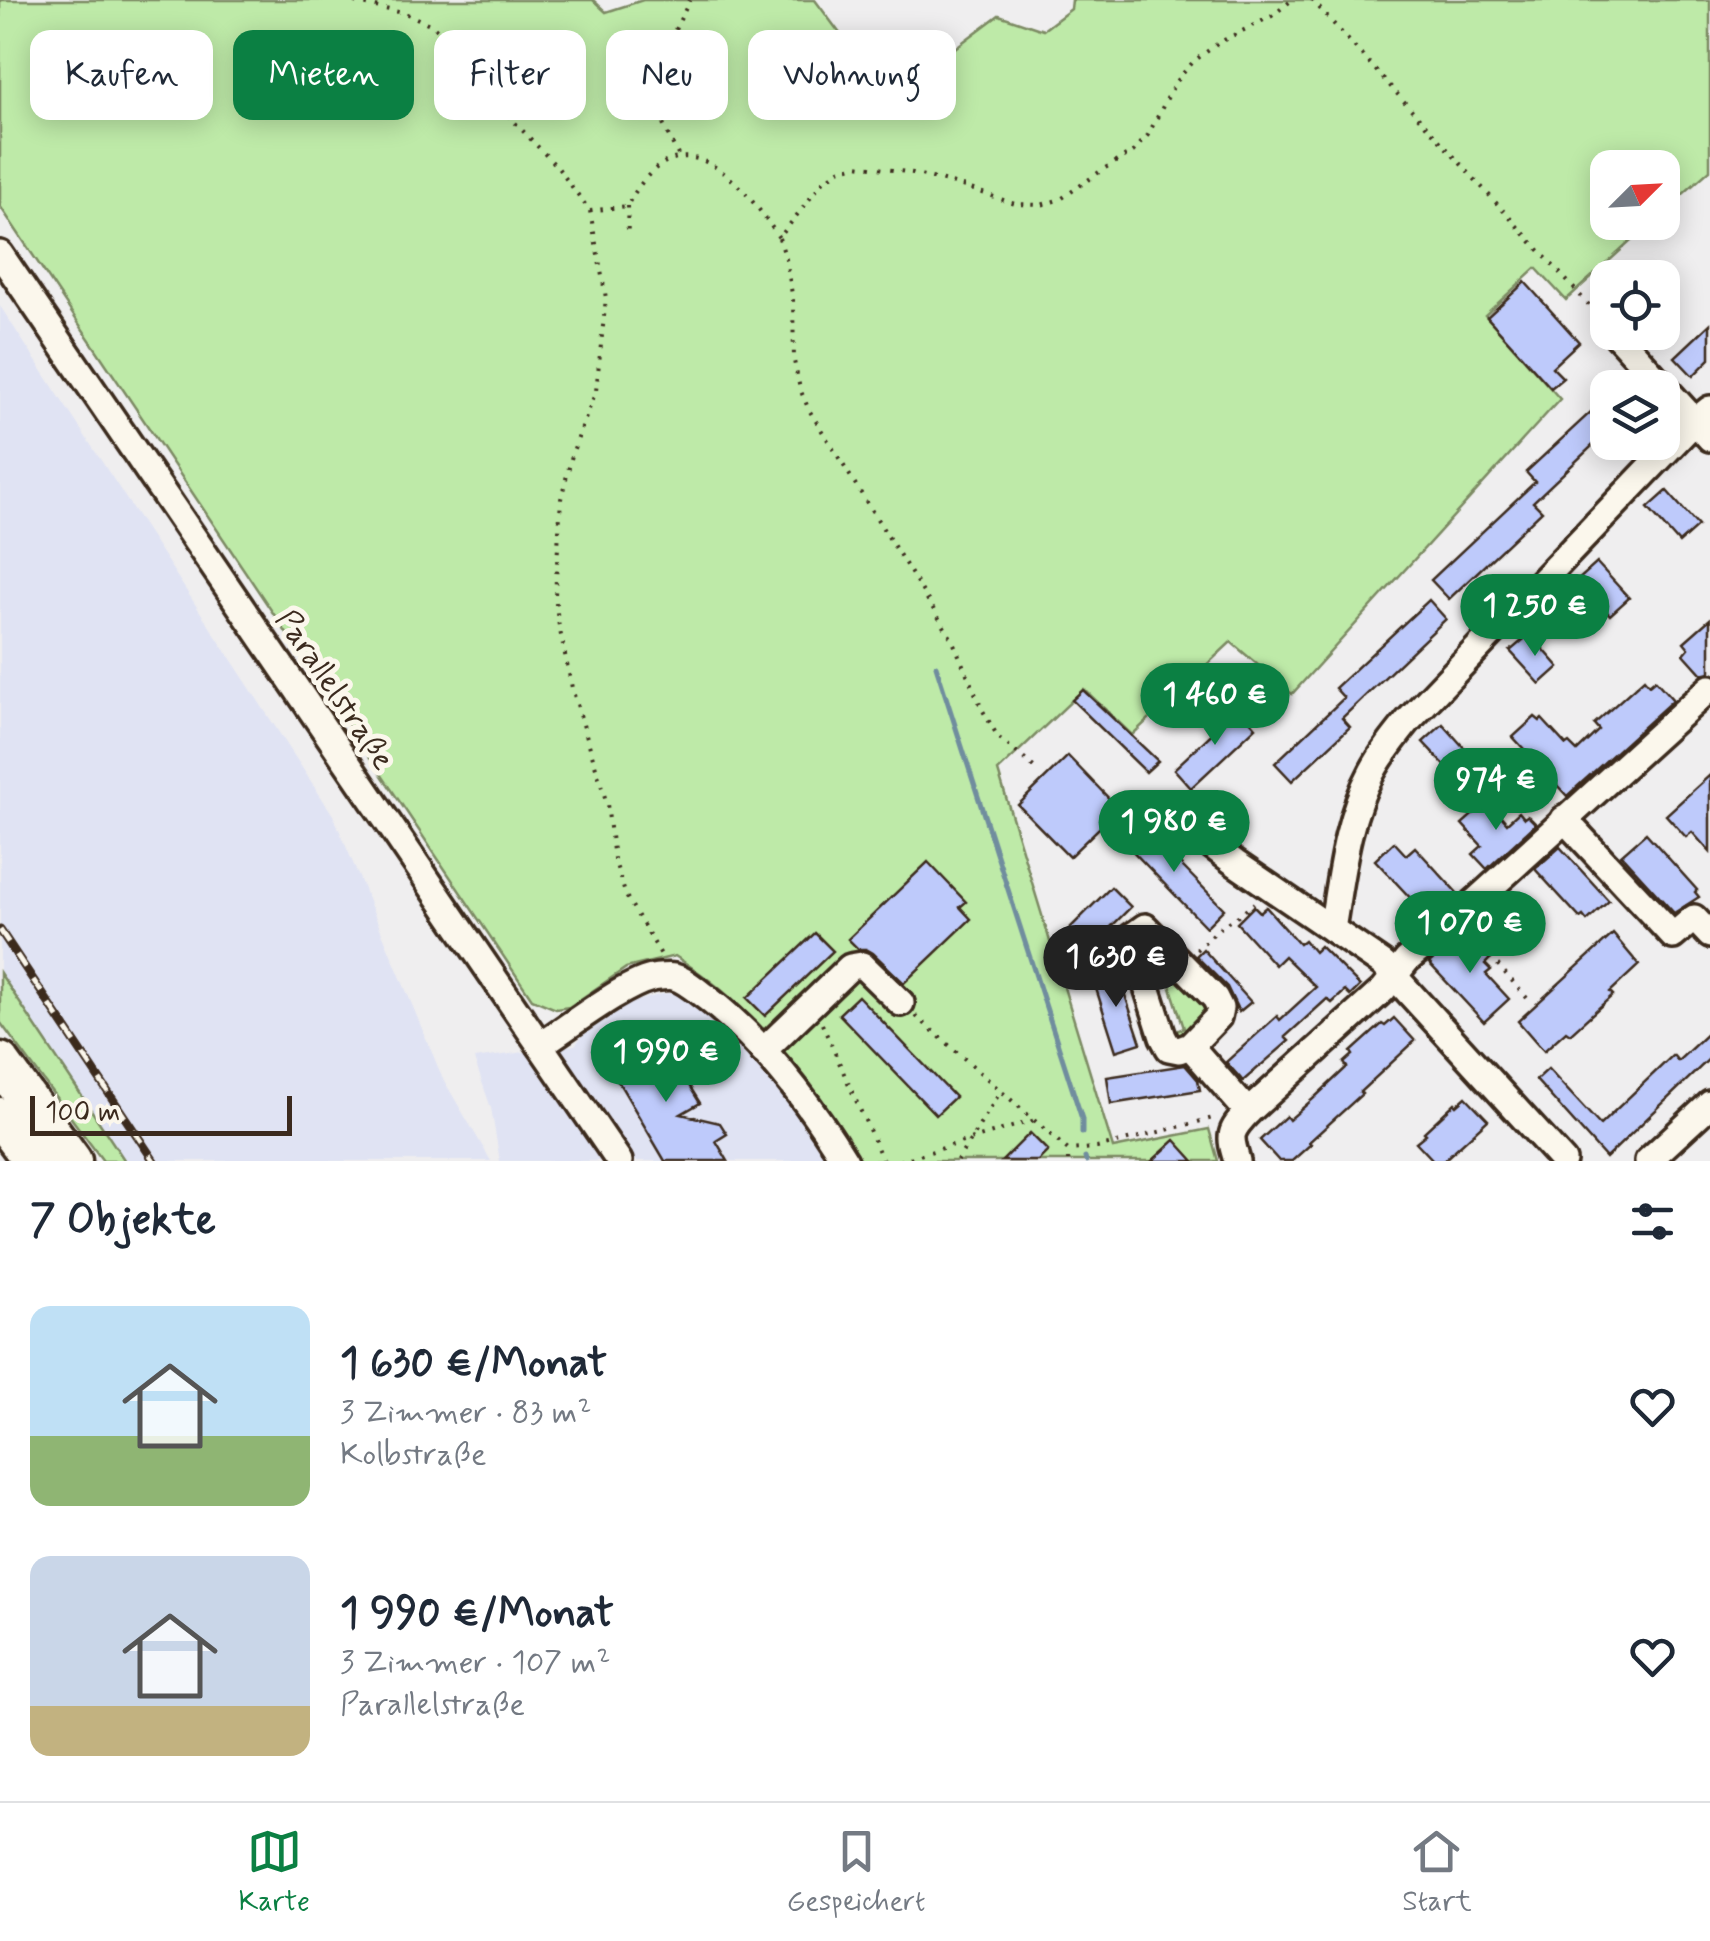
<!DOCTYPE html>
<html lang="de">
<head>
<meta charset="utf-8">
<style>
	:root { --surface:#fff; --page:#f6f6f7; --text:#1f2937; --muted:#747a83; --line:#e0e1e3; --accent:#0b8043 }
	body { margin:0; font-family:Mynerve,sans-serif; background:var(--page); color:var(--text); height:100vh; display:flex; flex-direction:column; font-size:38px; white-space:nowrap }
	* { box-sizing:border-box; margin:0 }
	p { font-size:32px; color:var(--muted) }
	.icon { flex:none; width:55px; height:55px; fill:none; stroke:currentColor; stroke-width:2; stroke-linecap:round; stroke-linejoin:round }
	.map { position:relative; height:1161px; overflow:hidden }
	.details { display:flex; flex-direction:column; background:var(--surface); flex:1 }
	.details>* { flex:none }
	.top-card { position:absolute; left:30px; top:30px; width:1000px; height:90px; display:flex; gap:20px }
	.needle { width:65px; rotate:66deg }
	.controls { position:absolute; left:1590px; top:150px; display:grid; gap:20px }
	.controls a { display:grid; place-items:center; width:90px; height:90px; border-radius:20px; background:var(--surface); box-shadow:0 5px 25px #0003; font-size:50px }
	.scale { position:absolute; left:30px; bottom:25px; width:262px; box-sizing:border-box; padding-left:10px; border:5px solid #3b2a1e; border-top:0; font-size:28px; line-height:35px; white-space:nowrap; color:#3b2a1e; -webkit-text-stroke:8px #fbf7ec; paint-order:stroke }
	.price { position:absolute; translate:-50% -85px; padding:0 22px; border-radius:35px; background:var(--accent); color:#fff; font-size:32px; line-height:65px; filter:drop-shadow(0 2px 5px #0008) }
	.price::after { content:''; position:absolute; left:50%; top:60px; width:30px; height:22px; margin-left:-15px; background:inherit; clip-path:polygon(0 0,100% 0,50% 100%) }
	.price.selected { background:#222; color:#fff }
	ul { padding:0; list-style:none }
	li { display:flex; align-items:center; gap:30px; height:250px; padding:0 30px }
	li span { display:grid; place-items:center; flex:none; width:280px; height:200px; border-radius:20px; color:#555 }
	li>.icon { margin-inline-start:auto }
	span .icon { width:120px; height:120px; fill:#fffc; stroke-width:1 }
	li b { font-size:42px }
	h2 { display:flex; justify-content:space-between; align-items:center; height:120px; padding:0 30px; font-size:42px }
	.pill { padding:0 35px; border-radius:20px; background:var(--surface); box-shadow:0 5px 25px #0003; font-size:35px; line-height:90px }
	.pill.selected { background:var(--accent); color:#fff }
	.dock { display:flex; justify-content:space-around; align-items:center; height:140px; border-top:2px solid var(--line); background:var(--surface); font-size:28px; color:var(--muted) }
	.dock a { display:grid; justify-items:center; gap:5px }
	.dock .selected { color:var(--accent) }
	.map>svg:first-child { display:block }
	.built { fill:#e0e3f3 }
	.green { fill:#beeaa8; stroke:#7c8a63; stroke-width:2.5 }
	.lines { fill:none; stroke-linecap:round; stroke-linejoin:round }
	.stream { stroke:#708d9e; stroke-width:5 }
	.building { fill:#becafb; stroke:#3b2a1e; stroke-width:2.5 }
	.minor-casing { stroke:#3b2a1e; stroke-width:32 }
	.highway-casing { stroke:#3b2a1e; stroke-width:45 }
	.path { stroke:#3b2a1e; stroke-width:4; stroke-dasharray:2.5 8; stroke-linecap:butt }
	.minor { stroke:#fbf7ec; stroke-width:25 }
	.highway { stroke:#fbf7ec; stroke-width:38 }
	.rail-casing { stroke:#3b2a1e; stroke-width:9 }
	.rail { stroke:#fbf7ec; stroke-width:5; stroke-dasharray:15; stroke-linecap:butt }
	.labels { text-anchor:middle; stroke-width:10; stroke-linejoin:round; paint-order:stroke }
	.street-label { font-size:32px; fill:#3b2a1e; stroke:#fbf7ec }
</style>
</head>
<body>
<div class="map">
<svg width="1710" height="1161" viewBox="0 0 1710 1161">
	<rect width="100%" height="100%" fill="#efeeef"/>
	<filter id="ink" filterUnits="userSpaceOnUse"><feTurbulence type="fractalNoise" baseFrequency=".01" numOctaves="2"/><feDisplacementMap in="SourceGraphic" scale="20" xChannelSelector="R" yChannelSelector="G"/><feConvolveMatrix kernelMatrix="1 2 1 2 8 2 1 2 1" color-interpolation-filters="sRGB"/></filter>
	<g filter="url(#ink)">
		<g class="built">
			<path d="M0 306 333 815 443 1079 491 1161H125L0 973Z"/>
			<path d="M675 993 688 999 725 1028 762 1068 811 1132 829 1161H500L491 1108 474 1059 575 1045 583 1035 630 1003 662 994Z"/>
		</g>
		<g class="green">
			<path d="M0 0H593L606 12 643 0H815L888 98 999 15 1043 30 1071 9 1072 0H1710V170L1663 212 1662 168H1608V222L1651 223 1566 300 1536 268 1485 315 1560 399 1292 694 1231 642 1132 735 1084 689 998 771 1113 1148 1209 1129 1218 1161H861C822 1098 776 1035 719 988 705 976 690 966 675 956L626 968 569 1007 556 1009 532 999 0 206Z"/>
			<path d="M1153 952 1162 954 1211 1007C1211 1021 1193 1038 1179 1039L1171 1033 1184 1028 1162 960 1149 964 1148 959Z"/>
			<path d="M0 973 125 1161H103L0 1022Z"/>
		</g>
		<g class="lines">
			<g class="stream">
				<path d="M936 666 1082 1119V1133"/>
				<path d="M1085 1158 1086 1161"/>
			</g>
		</g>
		<g class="building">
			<path d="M1525 282 1579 342 1552 367 1563 378 1551 388 1487 317Z"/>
			<path d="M1710 324V359L1693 376 1675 357Z"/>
			<path d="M1608 396V431L1533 502 1542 511 1449 599 1431 580 1535 482 1526 472Z"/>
			<path d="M1667 491 1698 526 1679 543 1648 508Z"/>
			<path d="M1597 563 1629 598 1610 615 1578 580Z"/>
			<path d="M1429 600 1446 619 1342 718 1350 727 1292 781 1275 763 1344 698 1335 688Z"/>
			<path d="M1710 619V672L1702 674 1684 654 1689 648 1684 642Z"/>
			<path d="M1530 634 1559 667 1540 684 1510 651Z"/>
			<path d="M1644 679 1649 685 1655 680 1673 700 1567 796 1513 737 1535 717 1540 721 1542 719 1566 745 1569 743 1577 751 1599 730 1594 724Z"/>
			<path d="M1083 690 1158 761 1146 772 1072 700Z"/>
			<path d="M1239 708 1256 727 1191 788 1174 769Z"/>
			<path d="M1443 724 1474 759 1455 776 1423 742Z"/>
			<path d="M1068 756 1119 809 1069 857 1018 805Z"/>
			<path d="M1710 775V852L1692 832 1686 837 1666 815Z"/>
			<path d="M1488 801 1507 823 1519 812 1524 818 1527 816 1529 817 1536 824 1487 869 1473 854 1482 846 1462 824Z"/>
			<path d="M1141 824 1224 909 1206 927 1123 841Z"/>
			<path d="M1646 833 1697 890 1695 892 1699 897 1674 913 1621 855Z"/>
			<path d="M1394 842 1406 855 1415 847 1458 894 1430 919 1375 860Z"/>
			<path d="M1560 847 1609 901 1587 921 1583 916 1580 918 1535 869Z"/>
			<path d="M928 862 966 902 960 907 971 919 904 983 873 953 866 949H858L848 939Z"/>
			<path d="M1111 887 1131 907 1077 961 1057 941Z"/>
			<path d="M1254 906 1260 912 1266 907 1299 944 1304 940 1314 952 1320 946 1360 986 1350 996 1345 991 1332 1003 1327 999 1285 1037 1289 1041 1243 1081 1226 1062 1277 1016 1280 1020 1316 987 1284 956 1275 965 1237 923Z"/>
			<path d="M1466 932 1490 959 1485 964 1491 970 1486 974 1509 999 1484 1022 1429 963Z"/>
			<path d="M815 933 833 951 765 1016 747 998Z"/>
			<path d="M1613 934 1639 965 1610 992 1613 995 1570 1034 1566 1031 1544 1051 1518 1021Z"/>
			<path d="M1203 949 1251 1002 1239 1012 1227 987 1196 956Z"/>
			<path d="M1116 968 1141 1043 1116 1051 1092 976Z"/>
			<path d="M858 996 955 1097 936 1115 839 1014Z"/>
			<path d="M1394 1018 1415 1041 1360 1092 1362 1094 1309 1142 1311 1144 1292 1161H1279L1260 1140 1286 1116 1289 1120 1313 1099 1347 1067 1344 1063 1353 1055 1351 1052 1382 1024 1385 1026Z"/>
			<path d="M1710 1031V1058L1606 1158 1536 1080 1548 1069 1600 1125 1673 1055 1678 1061Z"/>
			<path d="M626 1040 639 1060 664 1045 700 1103 681 1114 720 1123 727 1134 716 1141 728 1161H665L602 1054Z"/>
			<path d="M1185 1065 1198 1080 1200 1090 1111 1104 1107 1077Z"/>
			<path d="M1466 1097 1488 1120 1443 1161H1434L1416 1142 1426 1134 1424 1132 1455 1103 1457 1105Z"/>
			<path d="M1030 1133 1048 1151 1038 1161H1002Z"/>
			<path d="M1175 1140 1194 1161H1152Z"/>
		</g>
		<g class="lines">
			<defs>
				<g id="minor">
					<path d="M0 254 619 1161"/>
					<path d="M1614 332 1710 438"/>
					<path d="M1564 819 1673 936 1694 918 1710 935"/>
					<path d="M1185 825 1235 863 1383 964 1563 1161"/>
					<path d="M1332 929C1341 876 1346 820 1372 772 1382 753 1395 737 1408 721L1695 421 1710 409"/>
					<path d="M540 1045C569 1027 620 986 652 978 657 977 669 976 674 977 686 980 697 991 707 998 763 1042 808 1100 845 1161"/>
					<path d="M1190 1046 1179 1050 1169 1048 1163 1037 1131 937 1145 927 1215 998 1220 1008 1218 1017 1190 1046 1248 1112"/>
					<path d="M763 1051 850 967 862 965 901 1003"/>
					<path d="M1237 1161C1229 1135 1229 1132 1248 1112L1383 990 1407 960 1457 918 1710 688"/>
					<path d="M1648 1161 1710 1104"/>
				</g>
				<g id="highway">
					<path d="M0 1062 72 1161"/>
					<path d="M0 1117 33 1161"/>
				</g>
			</defs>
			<use href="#minor" class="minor-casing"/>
			<use href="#highway" class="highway-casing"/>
			<g class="path">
				<path d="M345 0 407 14 432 25 466 54 507 114 558 168 590 211 606 298 596 391 573 451 561 499 555 595 558 621 572 688 607 804 614 859 626 896 663 958"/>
				<path d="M1312 0 1598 315"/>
				<path d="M678 155C666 130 651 105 651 77L690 0"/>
				<path d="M627 206 628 236"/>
				<path d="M590 211 627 206C678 110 738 175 779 238L823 182 839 170 857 165 913 173 962 186 1015 204 1041 205 1061 199 1105 168 1133 152 1148 135 1176 81 1194 61 1220 42 1272 16 1292 0"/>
				<path d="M779 238 786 259 793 300 794 361 800 389 809 410 952 639 982 709 998 737 1035 768"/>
				<path d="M1470 933 1527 998"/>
				<path d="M1196 950 1223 925 1240 915 1254 903"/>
				<path d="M916 1016 1068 1150 1097 1148 1217 1117"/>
				<path d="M822 1024 883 1161"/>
				<path d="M1068 1159V1161"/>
				<path d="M900 1161 1035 1120"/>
				<path d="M957 1161 1001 1091"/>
			</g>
			<use href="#minor" class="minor"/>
			<use href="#highway" class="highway"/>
			<defs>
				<path id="rail" d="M0 930 154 1161"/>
			</defs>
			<use href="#rail" class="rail-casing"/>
			<use href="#rail" class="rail"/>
		</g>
	</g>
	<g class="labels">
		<g class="street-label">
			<text transform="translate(336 689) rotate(56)" y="11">Parallelstraße</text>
		</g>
	</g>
</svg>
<div class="controls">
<a><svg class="needle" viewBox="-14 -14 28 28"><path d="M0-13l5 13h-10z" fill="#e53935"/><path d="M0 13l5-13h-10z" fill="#747a83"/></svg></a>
<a><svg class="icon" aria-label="locate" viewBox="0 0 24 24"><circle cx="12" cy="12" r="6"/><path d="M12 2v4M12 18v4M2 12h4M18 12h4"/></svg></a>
<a><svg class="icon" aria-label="layers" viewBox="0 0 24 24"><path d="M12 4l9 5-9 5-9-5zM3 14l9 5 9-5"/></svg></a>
</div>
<div class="scale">100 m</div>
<b class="price" style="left:1535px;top:659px">1 250 €</b>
<b class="price" style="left:1215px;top:748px">1 460 €</b>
<b class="price" style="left:1496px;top:833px">974 €</b>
<b class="price" style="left:1174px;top:875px">1 980 €</b>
<b class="price" style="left:1470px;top:976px">1 070 €</b>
<b class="price selected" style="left:1116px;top:1010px">1 630 €</b>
<b class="price" style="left:666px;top:1105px">1 990 €</b>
<div class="top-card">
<a class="pill">Kaufen</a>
<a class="pill selected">Mieten</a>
<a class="pill">Filter</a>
<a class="pill">Neu</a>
<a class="pill">Wohnung</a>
</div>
</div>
<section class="details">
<h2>7 Objekte<svg class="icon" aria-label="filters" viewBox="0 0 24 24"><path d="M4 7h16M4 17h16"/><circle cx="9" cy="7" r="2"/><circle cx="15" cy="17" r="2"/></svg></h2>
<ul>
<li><span style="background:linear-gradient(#bfe0f5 65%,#8fb573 0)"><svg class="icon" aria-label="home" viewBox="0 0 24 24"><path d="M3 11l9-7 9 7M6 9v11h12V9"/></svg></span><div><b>1 630 €/Monat</b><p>3 Zimmer · 83 m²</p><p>Kolbstraße</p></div><svg class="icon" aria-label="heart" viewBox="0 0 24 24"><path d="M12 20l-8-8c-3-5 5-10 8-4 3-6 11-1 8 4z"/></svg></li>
<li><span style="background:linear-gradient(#c9d6e8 75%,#c2b280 0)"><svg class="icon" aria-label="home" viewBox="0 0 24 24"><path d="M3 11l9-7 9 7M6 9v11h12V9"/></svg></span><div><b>1 990 €/Monat</b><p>3 Zimmer · 107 m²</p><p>Parallelstraße</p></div><svg class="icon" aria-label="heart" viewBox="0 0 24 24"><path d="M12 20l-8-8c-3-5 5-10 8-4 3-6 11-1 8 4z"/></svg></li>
</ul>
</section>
<nav class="dock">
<a class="selected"><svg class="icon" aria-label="map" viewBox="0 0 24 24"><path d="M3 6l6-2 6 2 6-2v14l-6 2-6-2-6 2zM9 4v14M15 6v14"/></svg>Karte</a>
<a><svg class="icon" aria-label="saved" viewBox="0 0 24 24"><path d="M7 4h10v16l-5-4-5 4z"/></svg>Gespeichert</a>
<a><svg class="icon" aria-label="home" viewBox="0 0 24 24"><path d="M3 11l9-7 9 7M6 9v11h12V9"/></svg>Start</a>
</nav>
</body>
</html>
